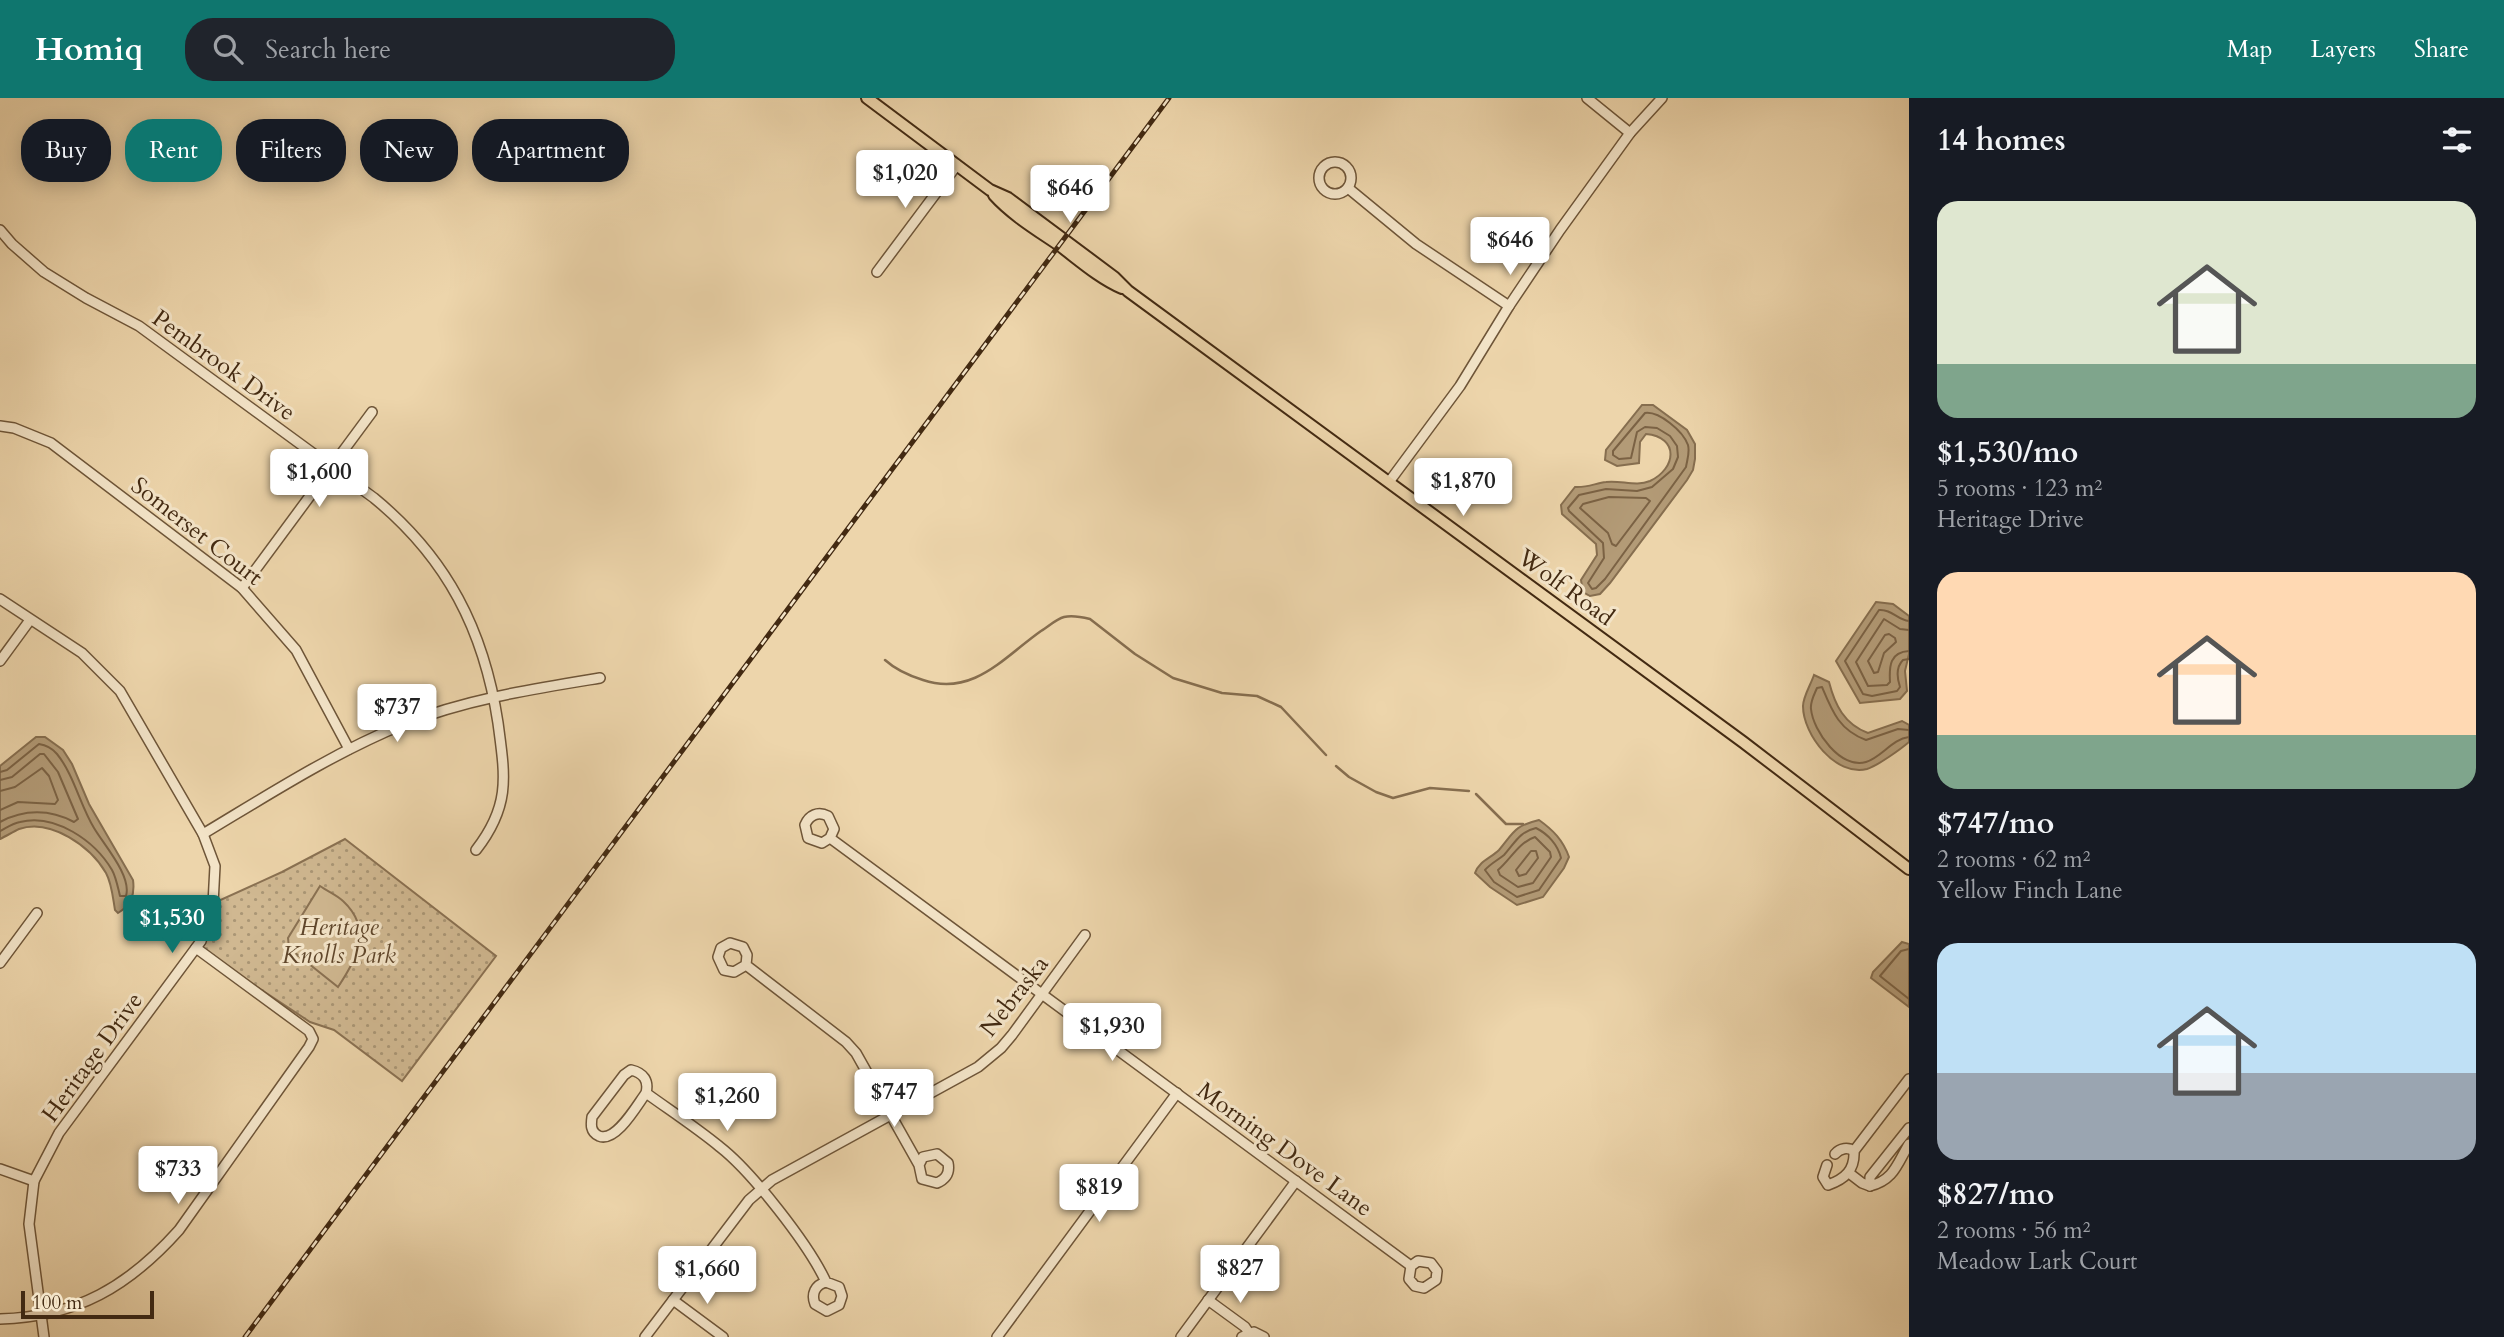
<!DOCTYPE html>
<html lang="en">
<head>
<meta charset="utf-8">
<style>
	:root { --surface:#171b24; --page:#20242c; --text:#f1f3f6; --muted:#9ea1a6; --accent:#0f766e }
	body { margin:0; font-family:Cardo,serif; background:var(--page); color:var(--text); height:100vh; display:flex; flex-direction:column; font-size:26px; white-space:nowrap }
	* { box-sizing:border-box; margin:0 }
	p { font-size:23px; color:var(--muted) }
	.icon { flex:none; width:38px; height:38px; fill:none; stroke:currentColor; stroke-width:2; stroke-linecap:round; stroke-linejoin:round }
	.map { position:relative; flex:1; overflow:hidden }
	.sheet { display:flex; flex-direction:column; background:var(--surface); width:595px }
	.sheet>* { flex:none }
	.banner { position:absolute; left:21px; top:21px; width:665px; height:63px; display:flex; gap:14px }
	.scale { position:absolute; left:21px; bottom:18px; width:133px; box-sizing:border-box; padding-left:7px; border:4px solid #432a12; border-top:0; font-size:19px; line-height:24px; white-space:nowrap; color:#432a12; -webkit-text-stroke:5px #f3e4c8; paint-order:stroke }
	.price { position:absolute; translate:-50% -60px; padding:0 16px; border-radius:7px; background:#fff; color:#222; font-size:23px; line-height:46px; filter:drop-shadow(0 2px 4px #0008) }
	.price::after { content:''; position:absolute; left:50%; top:42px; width:21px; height:16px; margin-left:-10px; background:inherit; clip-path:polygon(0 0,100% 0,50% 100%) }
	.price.on { background:var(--accent); color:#fff }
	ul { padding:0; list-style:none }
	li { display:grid; align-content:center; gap:14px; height:371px; padding:0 28px }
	li span { display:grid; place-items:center; height:217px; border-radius:21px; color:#555 }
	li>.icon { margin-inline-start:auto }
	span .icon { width:126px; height:126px; fill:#fffc; stroke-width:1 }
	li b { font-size:30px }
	h2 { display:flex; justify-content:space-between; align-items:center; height:84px; padding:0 28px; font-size:30px }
	.pill { padding:0 24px; border-radius:28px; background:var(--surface); box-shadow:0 4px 18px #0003; font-size:24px; line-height:63px }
	.pill.on { background:var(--accent); color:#fff }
	header { display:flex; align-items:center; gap:42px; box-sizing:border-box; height:98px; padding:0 35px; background:var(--accent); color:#fff }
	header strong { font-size:33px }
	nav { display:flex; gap:38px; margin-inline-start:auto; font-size:24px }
	.search { width:490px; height:63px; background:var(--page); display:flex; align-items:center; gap:18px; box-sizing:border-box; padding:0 24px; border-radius:28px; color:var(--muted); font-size:26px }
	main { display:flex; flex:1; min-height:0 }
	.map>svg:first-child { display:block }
	.park { fill:url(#park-dots); stroke:#8a7152; stroke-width:2 }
	.pitch { fill:#d0b891; stroke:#8a7152; stroke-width:2 }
	.water { fill:#b39b77; stroke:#866e4f; stroke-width:2 }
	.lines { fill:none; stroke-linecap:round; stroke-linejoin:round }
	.shore { stroke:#7b6244; stroke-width:2 }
	.stream { stroke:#866e4f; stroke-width:2.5 }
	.minor-casing { stroke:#6e5538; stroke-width:12 }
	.major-casing { stroke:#432a12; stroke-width:14 }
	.minor { stroke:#f3e4c8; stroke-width:9 }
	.major { stroke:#edd5ab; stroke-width:10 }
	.rail-casing { stroke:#432a12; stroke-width:5 }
	.rail { stroke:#f3e4c8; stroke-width:2.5; stroke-dasharray:8; stroke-linecap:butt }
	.labels { text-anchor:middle; stroke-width:6; stroke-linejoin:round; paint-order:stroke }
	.street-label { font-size:24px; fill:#432a12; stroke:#f3e4c8 }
	.park-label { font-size:24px; font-style:italic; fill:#5f462b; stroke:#f3e4c8 }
</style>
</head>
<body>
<header>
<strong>Homiq</strong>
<div class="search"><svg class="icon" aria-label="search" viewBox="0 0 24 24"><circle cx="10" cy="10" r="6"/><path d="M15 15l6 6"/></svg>Search here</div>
<nav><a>Map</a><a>Layers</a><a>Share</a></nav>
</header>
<main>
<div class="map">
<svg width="1909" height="1239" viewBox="0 0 1909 1239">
	<defs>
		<pattern id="park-dots" width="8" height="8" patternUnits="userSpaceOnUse" patternTransform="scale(1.75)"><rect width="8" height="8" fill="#d0b891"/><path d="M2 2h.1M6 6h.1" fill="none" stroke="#aa9675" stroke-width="1.8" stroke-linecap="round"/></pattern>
	</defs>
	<rect width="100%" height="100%" fill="#edd5ab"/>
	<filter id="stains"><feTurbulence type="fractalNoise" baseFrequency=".00286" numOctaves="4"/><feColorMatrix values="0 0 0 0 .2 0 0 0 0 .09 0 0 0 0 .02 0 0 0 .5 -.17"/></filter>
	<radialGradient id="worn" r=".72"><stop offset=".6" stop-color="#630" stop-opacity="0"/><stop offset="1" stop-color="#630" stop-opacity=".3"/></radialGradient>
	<path class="park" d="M345 741 496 858 402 983 334 932 310 924 198 850 216 804 282 774Z"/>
	<path class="pitch" d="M320 788C327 793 337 797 343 803 374 832 356 862 338 889L289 850 288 840Z"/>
	<g class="water">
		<path d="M1642 307H1653L1687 332 1695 346V361L1693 372 1687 382 1610 485 1600 496 1590 498 1583 494 1581 482 1597 457 1596 446 1562 416 1561 407 1575 389C1587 390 1596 385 1606 384 1621 382 1636 389 1650 383 1676 371 1680 339 1646 336L1640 344 1639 365 1617 368 1605 362 1606 352Z"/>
		<path d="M1876 504 1893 506 1909 518V556L1905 573 1907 593 1900 601 1860 605 1836 563Z"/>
		<path d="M1814 577 1829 584C1835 607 1844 626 1868 635L1902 623 1909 627V644C1901 651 1877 668 1867 671 1836 679 1803 637 1803 608 1803 599 1811 586 1814 577Z"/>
		<path d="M36 639H45L63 652 72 666 89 706 133 782C135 797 131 807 118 815L115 812C113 801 112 786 106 775 91 749 51 720 19 731 13 734 6 738 0 741V668Z"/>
		<path d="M1539 722C1553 732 1563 742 1569 759L1564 770 1543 799 1517 807 1490 789 1475 775C1479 763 1491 760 1499 752 1514 734 1514 728 1539 722Z"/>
		<path d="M1902 844 1909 846V909L1871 880 1873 874Z"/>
	</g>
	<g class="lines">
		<g class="shore">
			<path d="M1645 315C1659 313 1683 333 1688 347 1690 355 1687 362 1686 369L1605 481 1596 490 1592 491 1588 485 1604 460 1603 445 1569 413 1568 410 1579 397 1606 391 1637 393 1652 389 1673 371 1678 359 1677 348 1670 338 1657 330 1645 329 1637 334 1631 360 1619 361 1613 357V353Z"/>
			<path d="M1609 399 1646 400 1650 403 1616 448 1612 446 1608 435 1580 410 1583 406Z"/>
			<path d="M1909 523C1897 522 1892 511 1879 512L1845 563 1863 596 1872 598 1897 593 1900 589C1897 580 1896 569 1903 562L1909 561"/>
			<path d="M1909 532 1900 531 1884 521 1856 564 1868 588 1887 587 1890 584C1889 568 1890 554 1909 553"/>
			<path d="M1889 536 1895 540 1896 544 1884 555 1878 574 1874 575 1868 563 1885 537Z"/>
			<path d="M1909 632 1898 631 1866 642C1839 632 1832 613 1822 589L1817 590C1814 597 1810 604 1811 611 1813 633 1841 672 1866 664 1882 659 1892 641 1909 639"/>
			<path d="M0 674 7 672 39 646C46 647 52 650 57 656 74 677 80 707 94 730 104 747 132 778 126 798H120C118 790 116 779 112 772 95 743 55 715 20 724 13 725 6 730 0 733"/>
			<path d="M0 682 12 679 40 656H44L58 674 78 721 74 724C50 711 24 711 0 724"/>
			<path d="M0 693 15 689 42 670 49 678 58 702 55 706 18 704 0 712"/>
			<path d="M1536 730C1548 736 1558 747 1561 760L1539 792 1517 799 1494 784 1485 772C1490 766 1498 762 1504 757 1515 745 1519 734 1536 730Z"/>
			<path d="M1535 739 1550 754 1551 759 1533 785 1518 789 1500 777 1498 772C1510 762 1519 744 1535 739Z"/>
			<path d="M1531 753H1536L1538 760 1526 776 1519 778 1516 772Z"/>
			<path d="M1909 851 1901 853 1880 878 1909 901"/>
		</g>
		<g class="stream">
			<path d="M885 562C895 571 910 578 923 582 973 599 1004 559 1041 533 1048 529 1056 521 1064 519 1072 517 1082 519 1090 521L1135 556 1173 580 1222 595 1257 598 1281 609 1326 657"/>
			<path d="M1336 668 1349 679 1376 694 1393 700 1430 690 1469 693"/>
			<path d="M1476 696 1506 726H1523"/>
		</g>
		<defs>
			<g id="minor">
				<path d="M1587 0 1630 35"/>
				<circle cx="1335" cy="80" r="16"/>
				<path d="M1348 90 1416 146 1509 208"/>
				<path d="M0 132 12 146 44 174 86 200 139 228 374 400C447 460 484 532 498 625 505 678 511 707 476 752"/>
				<path d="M877 174 957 67"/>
				<path d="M0 328 14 330 51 345 242 490 296 552 349 651"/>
				<path d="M1389 384 1460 288 1509 208 1560 132 1630 35 1662 0"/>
				<path d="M242 490 372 314"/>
				<path d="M0 501 82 555 120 593 203 736 215 768 213 806 201 843 59 1035 34 1083 29 1126 44 1239"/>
				<path d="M0 563 30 522"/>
				<path d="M203 736C268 697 333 655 404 626 467 601 533 591 600 580"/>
				<path d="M830 740 822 745 808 740 805 727C809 717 818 713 828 718L834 731 830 740 1411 1168 1418 1163 1431 1165 1437 1173 1436 1182 1424 1190 1415 1188 1409 1181 1411 1168"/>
				<path d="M0 865 37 815"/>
				<path d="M746 867 734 874 724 872 718 859 721 850 730 845 743 849 747 857 746 867 846 944 856 955 919 1067 922 1081 937 1085C946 1081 950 1075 948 1065L937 1056 923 1059 919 1067"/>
				<path d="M646 995C637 1007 616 1045 599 1038 590 1034 591 1026 592 1019L624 977 631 972C644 975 649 983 646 995 671 1013 697 1030 720 1049 752 1074 809 1147 826 1184L839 1189 842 1198 839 1207 827 1213 815 1206C811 1196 815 1187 826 1184"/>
				<path d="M1909 1030 1870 1079V1088C1894 1082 1897 1066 1909 1046"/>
				<path d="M1835 1056C1840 1050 1848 1049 1854 1053"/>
				<path d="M1827 1067 1823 1079 1828 1087C1845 1081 1855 1072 1854 1053L1909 981"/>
				<path d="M0 1071 34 1083"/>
				<path d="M1849 1075 1862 1085 1870 1088"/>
				<path d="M673 1202 723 1239"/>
				<path d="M1208 1202 1245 1229 1249 1235"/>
				<path d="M0 1221C77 1219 129 1188 179 1132L309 949 313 941 309 933 196 850"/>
				<path d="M645 1239 749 1102 772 1082 978 969 1001 950 1012 937 1085 837"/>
				<path d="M997 1239 1177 995"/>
				<path d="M1181 1239 1296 1083"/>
				<path d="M1242 1239 1254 1234 1264 1239"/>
			</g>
			<g id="major">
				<path d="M867 0 990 92 1008 100 1114 179 1128 193 1743 644 1909 771"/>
				<path d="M994 97C1012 117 1037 132 1059 147 1079 162 1099 180 1122 190"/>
			</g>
		</defs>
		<use href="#minor" class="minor-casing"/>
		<use href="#major" class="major-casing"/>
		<use href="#minor" class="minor"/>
		<use href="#major" class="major"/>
		<defs>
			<path id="rail" d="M245 1239 1169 0"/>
		</defs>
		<use href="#rail" class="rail-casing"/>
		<use href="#rail" class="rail"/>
	</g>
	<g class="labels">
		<g class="street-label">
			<text transform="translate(224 267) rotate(36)" y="8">Pembrook Drive</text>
			<text transform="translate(197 433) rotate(38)" y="8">Somerset Court</text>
			<text transform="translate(1566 489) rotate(36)" y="8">Wolf Road</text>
			<text transform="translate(1014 898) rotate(-52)" y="8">Nebraska</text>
			<text transform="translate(92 959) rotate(-54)" y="8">Heritage Drive</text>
			<text transform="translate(1285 1051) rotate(36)" y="8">Morning Dove Lane</text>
		</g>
		<g class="park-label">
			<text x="339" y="837">Heritage<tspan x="339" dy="28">Knolls Park</tspan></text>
		</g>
	</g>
	<rect width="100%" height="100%" filter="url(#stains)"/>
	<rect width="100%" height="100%" fill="url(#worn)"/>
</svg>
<div class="scale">100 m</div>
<b class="price" style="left:905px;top:112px">$1,020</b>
<b class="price" style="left:1070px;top:127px">$646</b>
<b class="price" style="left:1510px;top:179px">$646</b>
<b class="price" style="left:319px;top:411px">$1,600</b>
<b class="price" style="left:1463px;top:420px">$1,870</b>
<b class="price" style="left:397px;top:646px">$737</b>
<b class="price on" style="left:172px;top:857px">$1,530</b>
<b class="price" style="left:1112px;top:965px">$1,930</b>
<b class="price" style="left:894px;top:1031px">$747</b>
<b class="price" style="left:727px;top:1035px">$1,260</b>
<b class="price" style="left:178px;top:1108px">$733</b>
<b class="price" style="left:1099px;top:1126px">$819</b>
<b class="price" style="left:1240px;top:1207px">$827</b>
<b class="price" style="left:707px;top:1208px">$1,660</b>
<div class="banner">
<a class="pill">Buy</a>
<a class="pill on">Rent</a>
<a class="pill">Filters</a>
<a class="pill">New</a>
<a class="pill">Apartment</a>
</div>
</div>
<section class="sheet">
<h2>14 homes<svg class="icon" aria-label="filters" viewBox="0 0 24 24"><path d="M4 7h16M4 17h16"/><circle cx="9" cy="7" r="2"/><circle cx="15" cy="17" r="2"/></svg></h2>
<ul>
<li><span style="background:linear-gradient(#dfe7d0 75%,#7fa58c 0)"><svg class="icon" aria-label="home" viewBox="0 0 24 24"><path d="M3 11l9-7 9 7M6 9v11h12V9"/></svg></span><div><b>$1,530/mo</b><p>5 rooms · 123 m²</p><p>Heritage Drive</p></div></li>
<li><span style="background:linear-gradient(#ffd9b3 75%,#7fa58c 0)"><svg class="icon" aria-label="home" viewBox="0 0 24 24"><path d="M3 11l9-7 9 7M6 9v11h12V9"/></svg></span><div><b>$747/mo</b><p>2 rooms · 62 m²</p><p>Yellow Finch Lane</p></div></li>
<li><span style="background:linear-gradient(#bfe0f5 60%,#9aa5b1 0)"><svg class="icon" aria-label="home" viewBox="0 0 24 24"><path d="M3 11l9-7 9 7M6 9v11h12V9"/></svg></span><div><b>$827/mo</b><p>2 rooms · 56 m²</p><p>Meadow Lark Court</p></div></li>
</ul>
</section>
</main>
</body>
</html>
